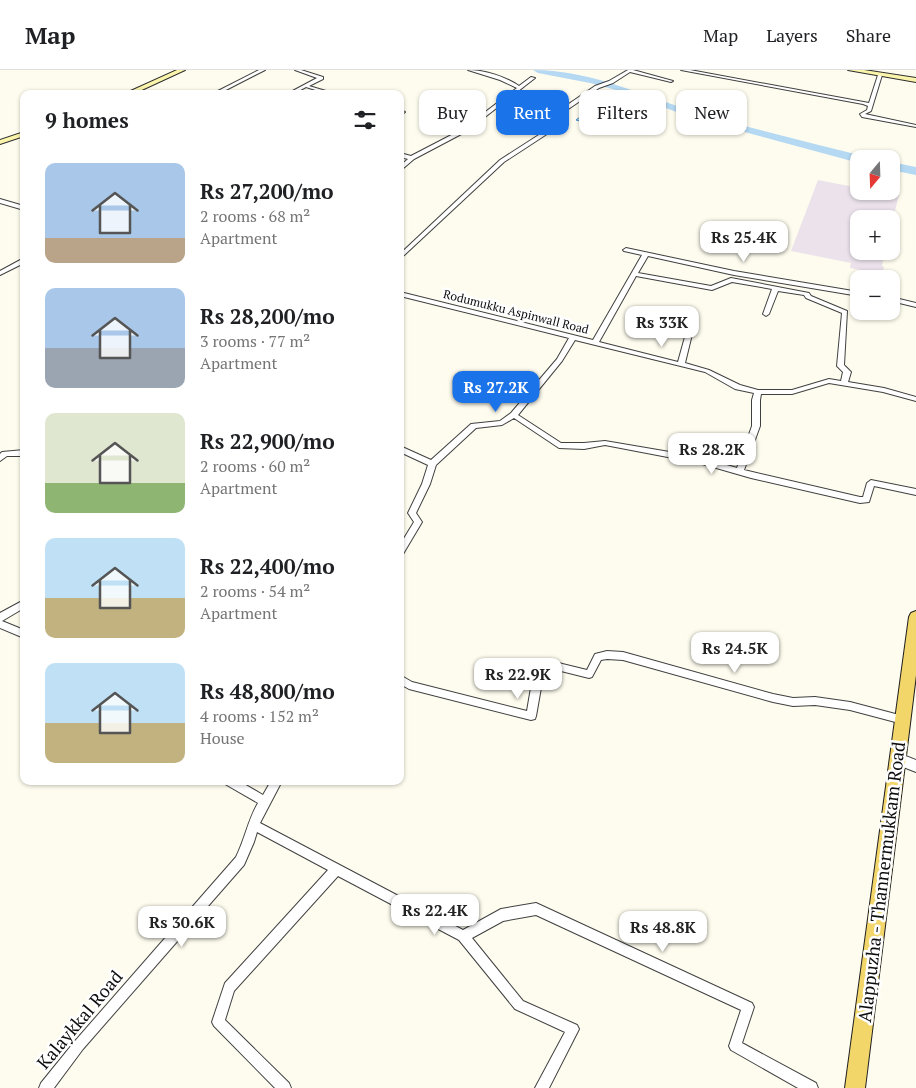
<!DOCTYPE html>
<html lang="en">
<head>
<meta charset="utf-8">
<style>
	:root { --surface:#fff; --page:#f6f6f6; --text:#202124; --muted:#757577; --line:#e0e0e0; --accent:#1a73e8 }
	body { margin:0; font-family:"PT Serif",serif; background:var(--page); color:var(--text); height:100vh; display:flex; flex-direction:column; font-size:19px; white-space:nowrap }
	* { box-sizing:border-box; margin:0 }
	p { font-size:16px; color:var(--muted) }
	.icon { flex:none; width:28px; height:28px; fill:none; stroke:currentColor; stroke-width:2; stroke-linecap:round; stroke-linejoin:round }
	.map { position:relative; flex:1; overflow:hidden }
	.sheet { position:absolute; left:20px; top:20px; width:384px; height:695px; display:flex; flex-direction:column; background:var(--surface); border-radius:10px; box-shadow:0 1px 4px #0004 }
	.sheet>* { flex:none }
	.hud { position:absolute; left:419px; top:20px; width:421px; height:45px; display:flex; gap:10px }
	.needle { width:32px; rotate:199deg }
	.fabs { position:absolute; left:850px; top:80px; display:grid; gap:10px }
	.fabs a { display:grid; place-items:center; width:50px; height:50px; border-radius:10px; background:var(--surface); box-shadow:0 1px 4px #0004; font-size:25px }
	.price { position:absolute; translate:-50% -42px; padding:0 11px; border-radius:10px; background:#fff; color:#222; font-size:16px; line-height:32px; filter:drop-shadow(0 1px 2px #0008) }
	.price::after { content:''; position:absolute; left:50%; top:30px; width:15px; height:11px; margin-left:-8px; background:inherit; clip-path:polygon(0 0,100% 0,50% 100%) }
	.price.selected { background:var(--accent); color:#fff }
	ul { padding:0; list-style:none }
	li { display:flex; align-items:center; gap:15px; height:125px; padding:0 25px }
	li span { display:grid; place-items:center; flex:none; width:140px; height:100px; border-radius:10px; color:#555 }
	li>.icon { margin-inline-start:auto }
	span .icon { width:60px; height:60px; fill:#fffc; stroke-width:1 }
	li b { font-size:21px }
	h2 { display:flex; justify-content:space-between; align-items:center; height:60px; padding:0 25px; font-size:21px }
	.pill { padding:0 18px; border-radius:10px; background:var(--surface); box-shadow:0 1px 4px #0004; font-size:18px; line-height:45px }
	.pill.selected { background:var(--accent); color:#fff }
	header { display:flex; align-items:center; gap:30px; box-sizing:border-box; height:70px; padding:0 25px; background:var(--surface); border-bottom:1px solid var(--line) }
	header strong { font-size:24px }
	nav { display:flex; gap:28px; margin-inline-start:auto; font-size:18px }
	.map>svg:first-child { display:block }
	.industrial { fill:#ebe2eb }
	.water { fill:#b5d9f3; stroke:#408bc6 }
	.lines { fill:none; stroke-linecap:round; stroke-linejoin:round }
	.river { fill:#b5d9f3; fill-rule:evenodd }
	.minor-casing { stroke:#404040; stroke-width:2 }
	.tertiary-casing { stroke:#404040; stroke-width:2 }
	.secondary-casing { stroke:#2f2f2f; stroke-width:2 }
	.primary-casing { stroke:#1e1e1e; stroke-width:2 }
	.minor { fill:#fff; fill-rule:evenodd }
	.tertiary { fill:#fff; fill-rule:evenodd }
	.secondary { fill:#fbf5ac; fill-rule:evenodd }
	.primary { fill:#f2d66a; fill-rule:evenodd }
	.labels { text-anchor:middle; stroke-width:5; stroke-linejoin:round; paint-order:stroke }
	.far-street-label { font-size:12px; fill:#0d0d0d; stroke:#fff }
	.near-street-label { font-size:18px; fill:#0d0d0d; stroke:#fff }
</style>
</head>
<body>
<header>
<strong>Map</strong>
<nav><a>Map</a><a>Layers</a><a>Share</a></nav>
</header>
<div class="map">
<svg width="916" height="1018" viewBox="0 0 916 1018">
	<rect width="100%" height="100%" fill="#fefcee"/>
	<path class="industrial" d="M818 110 859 118V121H878L899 125 891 157V149H859V181H885L882 196 884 197 882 204 850 198 851 193 791 181Z"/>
	<path class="water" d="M611 23 645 34 606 57 576 50Z"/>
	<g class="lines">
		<g class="river">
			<path d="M533 0C594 0 647 28 705 45 757 60 811 73 863 86L865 89H859V93L696 49 616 20 590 13 538 3Z"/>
			<path d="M891 92 916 97V105L891 100Z"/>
		</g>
		<defs>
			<g id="minor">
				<path d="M259 0H265L220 23 216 22Z"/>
				<path d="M295 0H301L323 7V9L309 16 336 24H328L306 17 293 24H287L317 8Z"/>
				<path d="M468 0C485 0 506 7 519 16L531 7 535 8 467 61 414 89 400 101V96L408 89 400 87V83L411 86 463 59 517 18 500 10Z"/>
				<path d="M628 0H633L673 11 671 12 630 2 613 13 599 18 545 55 544 56 550 60V62L504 92 400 189V184L500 90 545 61 539 56 541 53 595 16 609 11Z"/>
				<path d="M681 0H690L869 33 878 5 880 4 882 5 871 41 865 44 916 55V57L862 47 860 44 867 40 868 36 863 34Z"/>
				<path d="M400 39 405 42 400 46Z"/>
				<path d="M0 129 24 136V140L0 133Z"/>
				<path d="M626 178 734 201 859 222V226L734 205 648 186 638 203 711 216 731 208 809 223 811 226 847 241 844 295 851 302 848 312 884 318 916 327V331L883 322 829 313 792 324H761L760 330V356L744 400 860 427H863L867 413 871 410 916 419V425L874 416 869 432 860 433 751 408 699 393 605 375 584 379 559 378 514 348 502 355 476 358 436 395 430 414 416 443 422 452 403 484 400 485V475L414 452 408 443 422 414 428 395 400 382V376L431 390 471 354 500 351 511 343 557 289 569 268 400 226V222L593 270 642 185 624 181 623 180ZM636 206 712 220 732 212 772 219 763 244 766 246 769 244 778 221 804 225 806 228 842 243 837 296 843 302 841 311 829 309 792 320H758L740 315 709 300 685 293 694 256 691 254 688 256 678 292 599 272ZM575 270 705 302 735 319 754 323 752 330V356L737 398 699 387 605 371 584 373H561L518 345 562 291Z"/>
				<path d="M24 188V193L0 205V201Z"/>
				<path d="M891 227 916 233V237L891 231Z"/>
				<path d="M24 380V386H7L0 391V384L2 382Z"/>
				<path d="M24 530V538L2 551 24 560V568L0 558V543Z"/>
				<path d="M607 581 623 582 773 624 793 628 815 627 850 632 903 646 907 647 908 650 907 653 903 654 850 640 815 635 793 636 773 632 623 590 607 589 601 590 592 607 589 608 549 598 542 612 536 646 535 649 531 650 409 619 400 614V605L412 612 527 641 532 612 543 591 546 590 587 600 595 584Z"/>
				<path d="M224 711H239L263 725 271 711H282L260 753 463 860 501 839 536 833 752 933 754 937 742 973 816 1013 818 1018H798L731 980 729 976 741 940 536 845 503 851 472 868 523 931 577 955 579 959 577 963 549 1018H535L565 962 515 939 459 870 338 806 234 921 225 950 289 1013 291 1018H275L214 956 212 952 225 913 328 800 257 762 254 772 244 795 83 979 54 1018H39L41 1013 75 971 236 787C245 769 248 750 258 733L225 714Z"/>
			</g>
			<path id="tertiary" d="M898 683 916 690V702L893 693 891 689 893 685Z"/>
			<g id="secondary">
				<path d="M177 0H185L133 24H124Z"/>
				<path d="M848 0H864L916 8V12Z"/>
				<path d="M24 62V66L0 74V70Z"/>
			</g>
			<path id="primary" d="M916 541V605L865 1018H845L909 547 911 543Z"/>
		</defs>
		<use href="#minor" class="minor-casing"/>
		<use href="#tertiary" class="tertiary-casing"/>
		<use href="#secondary" class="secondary-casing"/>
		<use href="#primary" class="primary-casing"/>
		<use href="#minor" class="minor"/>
		<use href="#tertiary" class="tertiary"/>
		<use href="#secondary" class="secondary"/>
		<use href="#primary" class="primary"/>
	</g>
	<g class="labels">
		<g class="far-street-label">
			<text transform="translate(516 242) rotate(14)" y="4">Rodumukku Aspinwall Road</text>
		</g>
		<g class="near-street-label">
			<text transform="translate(882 812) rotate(-83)" y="6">Alappuzha - Thannermukkam Road</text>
			<text transform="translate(80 950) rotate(-50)" y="6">Kalaykkal Road</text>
		</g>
	</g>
</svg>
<div class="fabs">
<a><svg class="needle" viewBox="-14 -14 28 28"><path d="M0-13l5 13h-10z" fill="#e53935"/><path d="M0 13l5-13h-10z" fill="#757577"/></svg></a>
<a>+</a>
<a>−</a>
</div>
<b class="price" style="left:744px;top:193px">Rs 25.4K</b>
<b class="price" style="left:662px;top:278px">Rs 33K</b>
<b class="price selected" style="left:496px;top:343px">Rs 27.2K</b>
<b class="price" style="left:712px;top:405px">Rs 28.2K</b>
<b class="price" style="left:735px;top:604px">Rs 24.5K</b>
<b class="price" style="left:518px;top:630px">Rs 22.9K</b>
<b class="price" style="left:435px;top:866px">Rs 22.4K</b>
<b class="price" style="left:182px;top:878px">Rs 30.6K</b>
<b class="price" style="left:663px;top:883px">Rs 48.8K</b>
<div class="hud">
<a class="pill">Buy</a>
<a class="pill selected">Rent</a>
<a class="pill">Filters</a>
<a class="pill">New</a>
</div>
<section class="sheet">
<h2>9 homes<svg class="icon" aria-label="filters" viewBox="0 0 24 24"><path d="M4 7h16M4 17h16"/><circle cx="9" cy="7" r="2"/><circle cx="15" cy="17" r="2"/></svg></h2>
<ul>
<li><span style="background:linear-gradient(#a9c7e8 75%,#b9a48a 0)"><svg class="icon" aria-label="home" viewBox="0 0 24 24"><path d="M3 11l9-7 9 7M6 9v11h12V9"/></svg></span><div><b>Rs 27,200/mo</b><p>2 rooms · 68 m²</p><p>Apartment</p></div></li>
<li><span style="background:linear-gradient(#a9c7e8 60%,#9aa5b1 0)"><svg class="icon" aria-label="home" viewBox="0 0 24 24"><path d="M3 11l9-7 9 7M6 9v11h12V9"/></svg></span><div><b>Rs 28,200/mo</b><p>3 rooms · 77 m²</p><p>Apartment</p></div></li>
<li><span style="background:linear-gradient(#dfe7d0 70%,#8fb573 0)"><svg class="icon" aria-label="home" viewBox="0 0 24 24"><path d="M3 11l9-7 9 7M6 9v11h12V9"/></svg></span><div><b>Rs 22,900/mo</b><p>2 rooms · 60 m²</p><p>Apartment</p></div></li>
<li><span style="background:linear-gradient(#bfe0f5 60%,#c2b280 0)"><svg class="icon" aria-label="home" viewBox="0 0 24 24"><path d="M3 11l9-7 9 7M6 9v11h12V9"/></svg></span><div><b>Rs 22,400/mo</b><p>2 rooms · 54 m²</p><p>Apartment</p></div></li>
<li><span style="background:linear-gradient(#bfe0f5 60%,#c2b280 0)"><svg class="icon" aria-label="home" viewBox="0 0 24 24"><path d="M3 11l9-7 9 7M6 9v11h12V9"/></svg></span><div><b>Rs 48,800/mo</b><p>4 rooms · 152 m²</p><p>House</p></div></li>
</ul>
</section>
</div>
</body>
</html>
